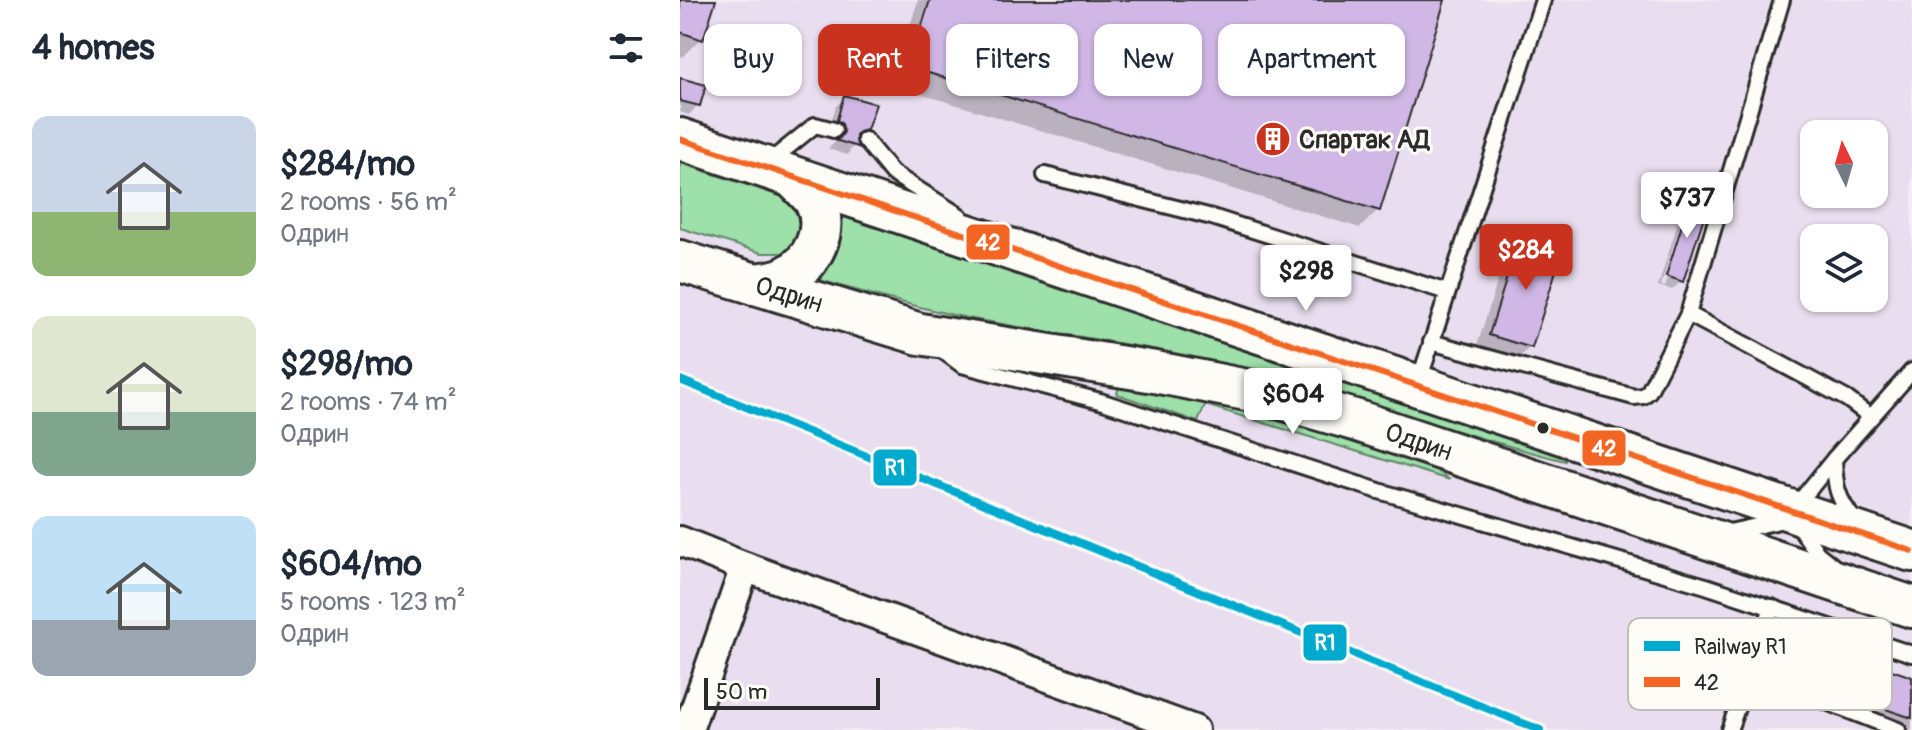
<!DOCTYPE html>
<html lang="en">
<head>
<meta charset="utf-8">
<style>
	:root { --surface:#fff; --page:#f2f2f3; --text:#1f2937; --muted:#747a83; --accent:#c8321e }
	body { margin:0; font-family:Pangolin,sans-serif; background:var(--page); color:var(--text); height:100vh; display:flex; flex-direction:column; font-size:30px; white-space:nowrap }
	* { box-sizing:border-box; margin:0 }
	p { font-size:26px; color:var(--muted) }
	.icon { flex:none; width:44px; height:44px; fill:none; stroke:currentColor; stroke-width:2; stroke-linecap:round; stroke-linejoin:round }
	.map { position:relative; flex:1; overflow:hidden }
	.side { display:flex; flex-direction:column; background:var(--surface); width:680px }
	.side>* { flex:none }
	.hud { position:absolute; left:24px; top:24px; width:760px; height:72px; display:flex; gap:16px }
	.needle { width:52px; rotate:355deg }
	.fabs { position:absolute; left:1120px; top:120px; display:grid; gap:16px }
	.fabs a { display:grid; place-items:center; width:88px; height:88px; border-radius:16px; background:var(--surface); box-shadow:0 2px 6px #0004; font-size:40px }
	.scale { position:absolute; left:24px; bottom:20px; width:176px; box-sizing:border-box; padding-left:8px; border:4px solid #2b2b2b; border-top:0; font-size:22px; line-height:28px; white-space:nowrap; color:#2b2b2b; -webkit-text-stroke:6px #fdfcf7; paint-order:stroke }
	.price { position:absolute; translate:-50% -68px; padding:0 18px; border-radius:8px; background:#fff; color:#222; font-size:26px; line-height:52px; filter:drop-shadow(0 2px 4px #0008) }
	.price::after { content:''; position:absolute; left:50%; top:48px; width:24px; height:18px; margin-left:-12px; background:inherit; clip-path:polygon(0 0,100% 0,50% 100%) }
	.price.on { background:var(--accent); color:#fff }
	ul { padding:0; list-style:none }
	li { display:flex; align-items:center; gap:24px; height:200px; padding:0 32px }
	li span { display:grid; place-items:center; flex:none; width:224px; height:160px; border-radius:16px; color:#555 }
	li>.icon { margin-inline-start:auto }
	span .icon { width:96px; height:96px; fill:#fffc; stroke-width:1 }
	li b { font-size:34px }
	h2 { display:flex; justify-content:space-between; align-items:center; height:96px; padding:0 32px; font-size:34px }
	.chip { padding:0 28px; border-radius:16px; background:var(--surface); box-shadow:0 2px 6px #0004; font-size:28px; line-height:72px }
	.chip.on { background:var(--accent); color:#fff }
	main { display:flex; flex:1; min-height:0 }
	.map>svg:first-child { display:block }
	.built { fill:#e9deef; fill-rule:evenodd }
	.green { fill:#9de0aa; stroke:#64866a; stroke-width:2 }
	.shadow { fill:#0003; fill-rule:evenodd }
	.building { fill:#d0b7e5; stroke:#2b2b2b; stroke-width:2 }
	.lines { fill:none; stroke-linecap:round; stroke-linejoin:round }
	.lane-casing { stroke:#2b2b2b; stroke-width:20 }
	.street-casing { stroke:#2b2b2b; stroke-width:34 }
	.secondary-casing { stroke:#2b2b2b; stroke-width:46 }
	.lane { stroke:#fdfcf7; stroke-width:14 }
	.street { stroke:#fdfcf7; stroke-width:28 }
	.secondary { stroke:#fdfcf7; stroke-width:40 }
	.rail-casing { stroke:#2b2b2b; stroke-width:9 }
	.rail { stroke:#fdfcf7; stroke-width:6; stroke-dasharray:18; stroke-linecap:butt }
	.bus-1-casing { stroke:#fdfcf7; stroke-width:12 }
	.bus-1 { stroke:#f26522; stroke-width:6 }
	.rail-1-casing { stroke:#fdfcf7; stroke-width:14 }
	.rail-1 { stroke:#00a9ce; stroke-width:8 }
	.bus-dot { fill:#2b2b2b; stroke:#fdfcf7; stroke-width:3 }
	.labels { text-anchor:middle; stroke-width:6; stroke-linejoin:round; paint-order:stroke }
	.poi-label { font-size:26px; font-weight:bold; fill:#2b2b2b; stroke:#fdfcf7; text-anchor:start }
	.street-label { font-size:26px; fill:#2b2b2b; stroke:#fdfcf7 }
	.key { fill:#fdfcf7; stroke:#bebdba; stroke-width:2 }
	.key-label { font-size:22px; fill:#2b2b2b }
	.line-badge { stroke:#fdfcf7; stroke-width:3 }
	.badge-label { font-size:22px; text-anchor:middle; font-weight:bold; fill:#fff }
</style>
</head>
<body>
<main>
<section class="side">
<h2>4 homes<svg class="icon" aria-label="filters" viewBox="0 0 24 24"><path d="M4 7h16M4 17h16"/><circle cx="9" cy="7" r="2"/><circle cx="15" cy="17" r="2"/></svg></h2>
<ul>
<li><span style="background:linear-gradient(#c9d6e8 60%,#8fb573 0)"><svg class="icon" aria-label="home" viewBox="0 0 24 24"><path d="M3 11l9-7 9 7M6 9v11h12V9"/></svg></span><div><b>$284/mo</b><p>2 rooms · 56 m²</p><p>Одрин</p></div></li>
<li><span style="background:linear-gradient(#dfe7d0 60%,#7fa58c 0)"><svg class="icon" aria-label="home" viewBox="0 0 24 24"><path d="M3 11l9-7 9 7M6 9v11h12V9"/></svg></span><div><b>$298/mo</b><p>2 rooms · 74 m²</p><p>Одрин</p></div></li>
<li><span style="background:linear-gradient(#bfe0f5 65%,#9aa5b1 0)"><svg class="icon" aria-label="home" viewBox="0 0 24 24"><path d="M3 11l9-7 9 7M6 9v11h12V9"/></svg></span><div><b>$604/mo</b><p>5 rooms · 123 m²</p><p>Одрин</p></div></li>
</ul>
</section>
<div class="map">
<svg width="1232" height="730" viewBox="0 0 1232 730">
	<rect width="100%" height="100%" fill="#f4eef3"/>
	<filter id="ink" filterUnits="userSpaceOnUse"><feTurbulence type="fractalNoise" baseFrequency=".0125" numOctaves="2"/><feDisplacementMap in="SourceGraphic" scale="16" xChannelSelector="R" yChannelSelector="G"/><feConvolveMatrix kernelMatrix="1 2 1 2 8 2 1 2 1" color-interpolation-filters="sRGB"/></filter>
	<g filter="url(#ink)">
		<path class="built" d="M0 0H1232V730H0ZM1134 134H1194V194H1134ZM1134 238H1194V298H1134Z"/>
		<g class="green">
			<path d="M0 163 109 199 121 212 122 232 111 248 102 253H82L0 228Z"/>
			<path d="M162 214 886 457 885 461C766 432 653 388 534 361 452 343 369 333 288 318 238 308 189 294 140 280 157 259 163 241 162 214Z"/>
			<path d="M439 386 603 418 748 464 770 480 525 405 518 422 437 394Z"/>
		</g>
		<g class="shadow">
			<path d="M0 0H34L21 39 3 57 0 56Z"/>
			<path d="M238 0H763L698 210 680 228 212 85Z"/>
			<path d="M0 80 18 105 9 115 0 112Z"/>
			<path d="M165 97 186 129 167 155 148 149 155 142 153 133 148 130 156 106Z"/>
			<path d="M1011 201 1002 281 992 290 978 286 1002 210ZM1005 209H1009L985 287 981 285Z"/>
			<path d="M841 237 880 249 850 347 836 361 796 349 827 251Z"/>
			<path d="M1178 661 1232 679V730H1197L1148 713 1159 679Z"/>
		</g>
		<g class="building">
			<path d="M0 0H36L23 40 0 32Z"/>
			<path d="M250 0H765L700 211 229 67Z"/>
			<path d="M0 78 26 85 20 106 0 101Z"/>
			<path d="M164 95 196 104 187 130 179 132 176 136 178 147 155 140 160 138 164 132 162 124 157 120Z"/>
			<path d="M1010 199 1028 204 1003 282 986 276Z"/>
			<path d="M840 235 883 248 852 348 809 335Z"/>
			<path d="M1177 658 1232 677V718L1164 695Z"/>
		</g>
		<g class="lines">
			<defs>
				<g id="lane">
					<path d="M185 140 212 173 280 216"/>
					<path d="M88 163 135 125 154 130"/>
					<path d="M365 175 532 217 767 292"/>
					<path d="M1008 314 1167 399 1191 417"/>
					<path d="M751 342 954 397 963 396 969 391 1008 314 1102 0"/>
					<path d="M263 351 282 365 420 401 699 491 1026 586 1232 654"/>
					<path d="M738 384 863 0"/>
					<path d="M1154 459C1155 487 1157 498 1175 521"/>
					<path d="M1115 520 1137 553 1152 565"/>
					<path d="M1045 533 1095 522 1111 512 1154 459 1232 371"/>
					<path d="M1092 607 1070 672 1218 730"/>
					<path d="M1049 730 1070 672"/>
				</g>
				<g id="street">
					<path d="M0 541 65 567 514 730"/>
					<path d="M8 730 65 567"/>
				</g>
				<g id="secondary">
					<path d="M0 139 1232 551"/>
					<path id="s1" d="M0 261 240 334 475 372 577 392 678 421 1232 607"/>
					<path d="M74 284C84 283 96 282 106 277 132 264 150 230 135 201 130 193 120 185 113 177"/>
				</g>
			</defs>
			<use href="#lane" class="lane-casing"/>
			<use href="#street" class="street-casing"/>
			<use href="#secondary" class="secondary-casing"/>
			<use href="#lane" class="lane"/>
			<use href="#street" class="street"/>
			<use href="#secondary" class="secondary"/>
			<defs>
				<path id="rail" d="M0 380 860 730"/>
			</defs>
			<use href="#rail" class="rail-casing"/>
			<use href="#rail" class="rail"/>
			<defs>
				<path id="bus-1" d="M0 139 1232 551"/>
			</defs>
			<use href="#bus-1" class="bus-1-casing"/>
			<use href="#bus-1" class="bus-1"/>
			<defs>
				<path id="rail-1" d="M0 380 860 730"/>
			</defs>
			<use href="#rail-1" class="rail-1-casing"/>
			<use href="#rail-1" class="rail-1"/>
		</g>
	</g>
	<defs>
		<symbol id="building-disc" viewBox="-11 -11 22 22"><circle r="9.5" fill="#c8321e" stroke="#fdfcf7"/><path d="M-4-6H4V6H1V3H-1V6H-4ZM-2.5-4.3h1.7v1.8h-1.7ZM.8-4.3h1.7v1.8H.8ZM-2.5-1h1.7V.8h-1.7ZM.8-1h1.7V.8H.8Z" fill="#fff"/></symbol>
	</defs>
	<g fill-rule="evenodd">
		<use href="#building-disc" x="573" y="119" width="40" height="40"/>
	</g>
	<circle class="bus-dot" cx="863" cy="428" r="7"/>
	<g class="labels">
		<g class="poi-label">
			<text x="619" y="148">Спартак АД</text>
		</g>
		<g class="street-label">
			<text dy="9" stroke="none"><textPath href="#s1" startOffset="114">Одрин</textPath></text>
			<text dy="9" stroke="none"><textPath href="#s1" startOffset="762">Одрин</textPath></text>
		</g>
	</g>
	<rect x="948" y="618" width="264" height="92" rx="12" class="key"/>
	<rect x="964" y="641" width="36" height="10" fill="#00a9ce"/>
	<rect x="964" y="677" width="36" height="10" fill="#f26522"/>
	<g class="key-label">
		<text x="1014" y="654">Railway R1</text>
		<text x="1014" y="690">42</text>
	</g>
	<g class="line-badge">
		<rect x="285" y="223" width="46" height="38" rx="8" fill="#f26522"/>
		<rect x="901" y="429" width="46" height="38" rx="8" fill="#f26522"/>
		<rect x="192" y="448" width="46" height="39" rx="8" fill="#00a9ce"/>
		<rect x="622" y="623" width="46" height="39" rx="8" fill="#00a9ce"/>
	</g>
	<g class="badge-label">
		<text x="308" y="250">42</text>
		<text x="924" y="456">42</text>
		<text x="215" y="475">R1</text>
		<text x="645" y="650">R1</text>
	</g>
</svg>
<div class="fabs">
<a><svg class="needle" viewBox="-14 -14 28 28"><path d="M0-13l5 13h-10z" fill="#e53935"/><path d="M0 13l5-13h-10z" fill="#747a83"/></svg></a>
<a><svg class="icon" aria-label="layers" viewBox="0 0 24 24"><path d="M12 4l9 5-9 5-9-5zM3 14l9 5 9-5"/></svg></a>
</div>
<div class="scale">50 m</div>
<b class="price" style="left:1007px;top:240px">$737</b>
<b class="price on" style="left:846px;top:292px">$284</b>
<b class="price" style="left:626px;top:313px">$298</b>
<b class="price" style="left:613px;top:436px">$604</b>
<div class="hud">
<a class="chip">Buy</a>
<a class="chip on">Rent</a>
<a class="chip">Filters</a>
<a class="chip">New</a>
<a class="chip">Apartment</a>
</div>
</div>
</main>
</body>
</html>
